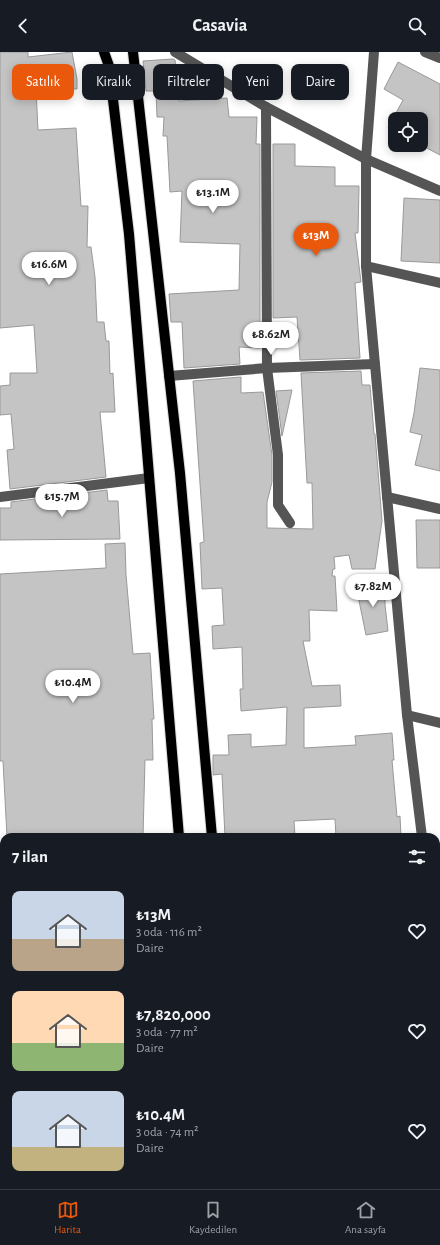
<!DOCTYPE html>
<html lang="tr">
<head>
<meta charset="utf-8">
<style>
	:root { --surface:#171b24; --page:#20242c; --text:#f1f3f6; --muted:#9ea1a6; --line:#363941; --accent:#ea580c }
	body { margin:0; font-family:"Alegreya Sans",sans-serif; background:var(--page); color:var(--text); height:100vh; display:flex; flex-direction:column; font-size:15px; white-space:nowrap }
	* { box-sizing:border-box; margin:0 }
	p { font-size:13px; color:var(--muted) }
	.icon { flex:none; width:22px; height:22px; fill:none; stroke:currentColor; stroke-width:2; stroke-linecap:round; stroke-linejoin:round }
	.map { position:relative; flex:1; overflow:hidden }
	.drawer { position:absolute; left:0px; top:781px; width:440px; height:356px; display:flex; flex-direction:column; background:var(--surface); border-radius:12px 12px 0 0; box-shadow:0 2px 10px #0003 }
	.drawer>* { flex:none }
	.banner { position:absolute; left:12px; top:12px; width:416px; height:36px; display:flex; gap:8px }
	.controls { position:absolute; left:388px; top:60px; display:grid; gap:8px }
	.controls a { display:grid; place-items:center; width:40px; height:40px; border-radius:8px; background:var(--surface); box-shadow:0 2px 10px #0003; font-size:20px }
	.price { position:absolute; translate:-50% -34px; padding:0 9px; border-radius:14px; background:#fff; color:#222; font-size:13px; line-height:26px; filter:drop-shadow(0 1px 2px #0008) }
	.price::after { content:''; position:absolute; left:50%; top:24px; width:12px; height:9px; margin-left:-6px; background:inherit; clip-path:polygon(0 0,100% 0,50% 100%) }
	.price.current { background:var(--accent); color:#fff }
	ul { padding:0; list-style:none }
	li { display:flex; align-items:center; gap:12px; height:100px; padding:0 12px }
	li span { display:grid; place-items:center; flex:none; width:112px; height:80px; border-radius:8px; color:#555 }
	li>.icon { margin-inline-start:auto }
	span .icon { width:48px; height:48px; fill:#fffc; stroke-width:1 }
	li b { font-size:17px }
	h2 { display:flex; justify-content:space-between; align-items:center; height:48px; padding:0 12px; font-size:17px }
	.chip { padding:0 14px; border-radius:8px; background:var(--surface); box-shadow:0 2px 10px #0003; font-size:14px; line-height:36px }
	.chip.current { background:var(--accent); color:#fff }
	header { display:flex; justify-content:space-between; align-items:center; height:52px; padding:0 12px; background:var(--surface); font-size:18px; font-weight:600 }
	.tab-bar { display:flex; justify-content:space-around; align-items:center; height:56px; border-top:1px solid var(--line); background:var(--surface); font-size:11px; color:var(--muted) }
	.tab-bar a { display:grid; justify-items:center; gap:2px }
	.tab-bar .current { color:var(--accent) }
	.map>svg:first-child { display:block }
	.building { fill:#c4c4c4; stroke:#999 }
	.lines { fill:none; stroke-linecap:round; stroke-linejoin:round }
	.major-casing { stroke:#dbdbdb; stroke-width:12 }
	.minor { stroke:#555; stroke-width:10 }
	.major { stroke:#000; stroke-width:10 }
</style>
</head>
<body>
<header><svg class="icon" aria-label="back" viewBox="0 0 24 24"><path d="M15 5l-7 7 7 7"/></svg>Casavia<svg class="icon" aria-label="search" viewBox="0 0 24 24"><circle cx="10" cy="10" r="6"/><path d="M15 15l6 6"/></svg></header>
<div class="map">
<svg width="440" height="1137" viewBox="0 0 440 1137">
	<rect width="100%" height="100%" fill="#fff"/>
	<g class="building">
		<path d="M0 0H28V5L72 0 77 27V37H36L38 78 76 76 81 154H88L87 195H91L95 225 97 270H104L106 289H109L110 322 113 321 115 360H100L106 425 10 437 7 398 14 397 11 362 0 363V334L10 333V321H37L34 273 0 276Z"/>
		<path d="M173 7 175 8 179 49 227 46 229 65H257L256 92H260V296L239 295 240 312 184 316 182 270H171L169 242 239 238 240 192 180 190 182 139 170 140 167 84H163L164 65H157L156 39H146L143 9Z"/>
		<path d="M398 10 440 32V103L421 93V67H395V80L388 76 403 48 384 37Z"/>
		<path d="M273 92H295V114L335 115V134H359L358 181H355L361 230 355 231 360 306 300 308 297 265 273 266Z"/>
		<path d="M404 146 440 148V211L401 209Z"/>
		<path d="M420 316 440 318V419L415 413 422 383 410 380 414 361Z"/>
		<path d="M361 319 362 333H370L374 382H375L380 443 382 469 375 517H352L349 503 334 505 335 517H333L332 524H335L337 559 309 558 310 589H303L312 634 340 633 341 654 304 656V696L356 693 355 684 392 681 394 708H392L397 765 400 764 401 785H336L335 767 294 769 295 785H225L222 722 213 723V703H229L228 683 251 682V695L286 693 287 655 241 659 240 637H243L242 595 213 597 212 574 224 573 222 536 202 537 200 491 204 490 193 329 241 325V341L263 340 272 403V430L267 450V476L313 477 312 431H307L301 321Z"/>
		<path d="M292 338 282 384 276 339Z"/>
		<path d="M107 438 108 449H118L120 487 0 488V456H11V450Z"/>
		<path d="M416 468H440V516H417Z"/>
		<path d="M125 491 126 523 133 602 150 601 154 667H152L153 708H145L143 785H7L3 709H0V522L106 516 105 492Z"/>
		<path d="M355 529 385 536V553L388 579 366 583Z"/>
	</g>
	<g class="lines">
		<defs>
			<g id="major">
				<path d="M104 0 109 14 129 182 179 785"/>
				<path d="M133 0 180 421 212 785"/>
				<path d="M217 1133V1137"/>
				<path d="M250 1133V1137"/>
			</g>
		</defs>
		<use href="#major" class="major-casing"/>
		<g class="minor">
			<path d="M175 0 266 55 366 107 440 139"/>
			<path d="M374 0 366 107V214L407 663 422 785"/>
			<path d="M425 0 440 6"/>
			<path d="M266 55 267 316 278 403V453L290 471"/>
			<path d="M366 214 440 231"/>
			<path d="M169 324 267 316 375 312"/>
			<path d="M0 445 149 426"/>
			<path d="M387 445 440 457"/>
			<path d="M407 663 440 671"/>
			<path d="M0 860 4 897"/>
			<path d="M436 888 440 889"/>
			<path d="M436 903 440 936"/>
			<path d="M0 962 4 961"/>
			<path d="M0 1018 4 1017"/>
			<path d="M28 1133V1137"/>
		</g>
		<use href="#major" class="major"/>
	</g>
</svg>
<div class="controls">
<a><svg class="icon" aria-label="locate" viewBox="0 0 24 24"><circle cx="12" cy="12" r="6"/><path d="M12 2v4M12 18v4M2 12h4M18 12h4"/></svg></a>
</div>
<b class="price" style="left:213px;top:162px">₺13.1M</b>
<b class="price current" style="left:316px;top:205px">₺13M</b>
<b class="price" style="left:49px;top:234px">₺16.6M</b>
<b class="price" style="left:271px;top:304px">₺8.62M</b>
<b class="price" style="left:62px;top:466px">₺15.7M</b>
<b class="price" style="left:373px;top:556px">₺7.82M</b>
<b class="price" style="left:73px;top:652px">₺10.4M</b>
<div class="banner">
<a class="chip current">Satılık</a>
<a class="chip">Kiralık</a>
<a class="chip">Filtreler</a>
<a class="chip">Yeni</a>
<a class="chip">Daire</a>
</div>
<section class="drawer">
<h2>7 ilan<svg class="icon" aria-label="filters" viewBox="0 0 24 24"><path d="M4 7h16M4 17h16"/><circle cx="9" cy="7" r="2"/><circle cx="15" cy="17" r="2"/></svg></h2>
<ul>
<li><span style="background:linear-gradient(#c9d6e8 60%,#b9a48a 0)"><svg class="icon" aria-label="home" viewBox="0 0 24 24"><path d="M3 11l9-7 9 7M6 9v11h12V9"/></svg></span><div><b>₺13M</b><p>3 oda · 116 m²</p><p>Daire</p></div><svg class="icon" aria-label="heart" viewBox="0 0 24 24"><path d="M12 20l-8-8c-3-5 5-10 8-4 3-6 11-1 8 4z"/></svg></li>
<li><span style="background:linear-gradient(#ffd9b3 65%,#8fb573 0)"><svg class="icon" aria-label="home" viewBox="0 0 24 24"><path d="M3 11l9-7 9 7M6 9v11h12V9"/></svg></span><div><b>₺7,820,000</b><p>3 oda · 77 m²</p><p>Daire</p></div><svg class="icon" aria-label="heart" viewBox="0 0 24 24"><path d="M12 20l-8-8c-3-5 5-10 8-4 3-6 11-1 8 4z"/></svg></li>
<li><span style="background:linear-gradient(#c9d6e8 70%,#c2b280 0)"><svg class="icon" aria-label="home" viewBox="0 0 24 24"><path d="M3 11l9-7 9 7M6 9v11h12V9"/></svg></span><div><b>₺10.4M</b><p>3 oda · 74 m²</p><p>Daire</p></div><svg class="icon" aria-label="heart" viewBox="0 0 24 24"><path d="M12 20l-8-8c-3-5 5-10 8-4 3-6 11-1 8 4z"/></svg></li>
</ul>
</section>
</div>
<nav class="tab-bar">
<a class="current"><svg class="icon" aria-label="map" viewBox="0 0 24 24"><path d="M3 6l6-2 6 2 6-2v14l-6 2-6-2-6 2zM9 4v14M15 6v14"/></svg>Harita</a>
<a><svg class="icon" aria-label="saved" viewBox="0 0 24 24"><path d="M7 4h10v16l-5-4-5 4z"/></svg>Kaydedilen</a>
<a><svg class="icon" aria-label="home" viewBox="0 0 24 24"><path d="M3 11l9-7 9 7M6 9v11h12V9"/></svg>Ana sayfa</a>
</nav>
</body>
</html>
